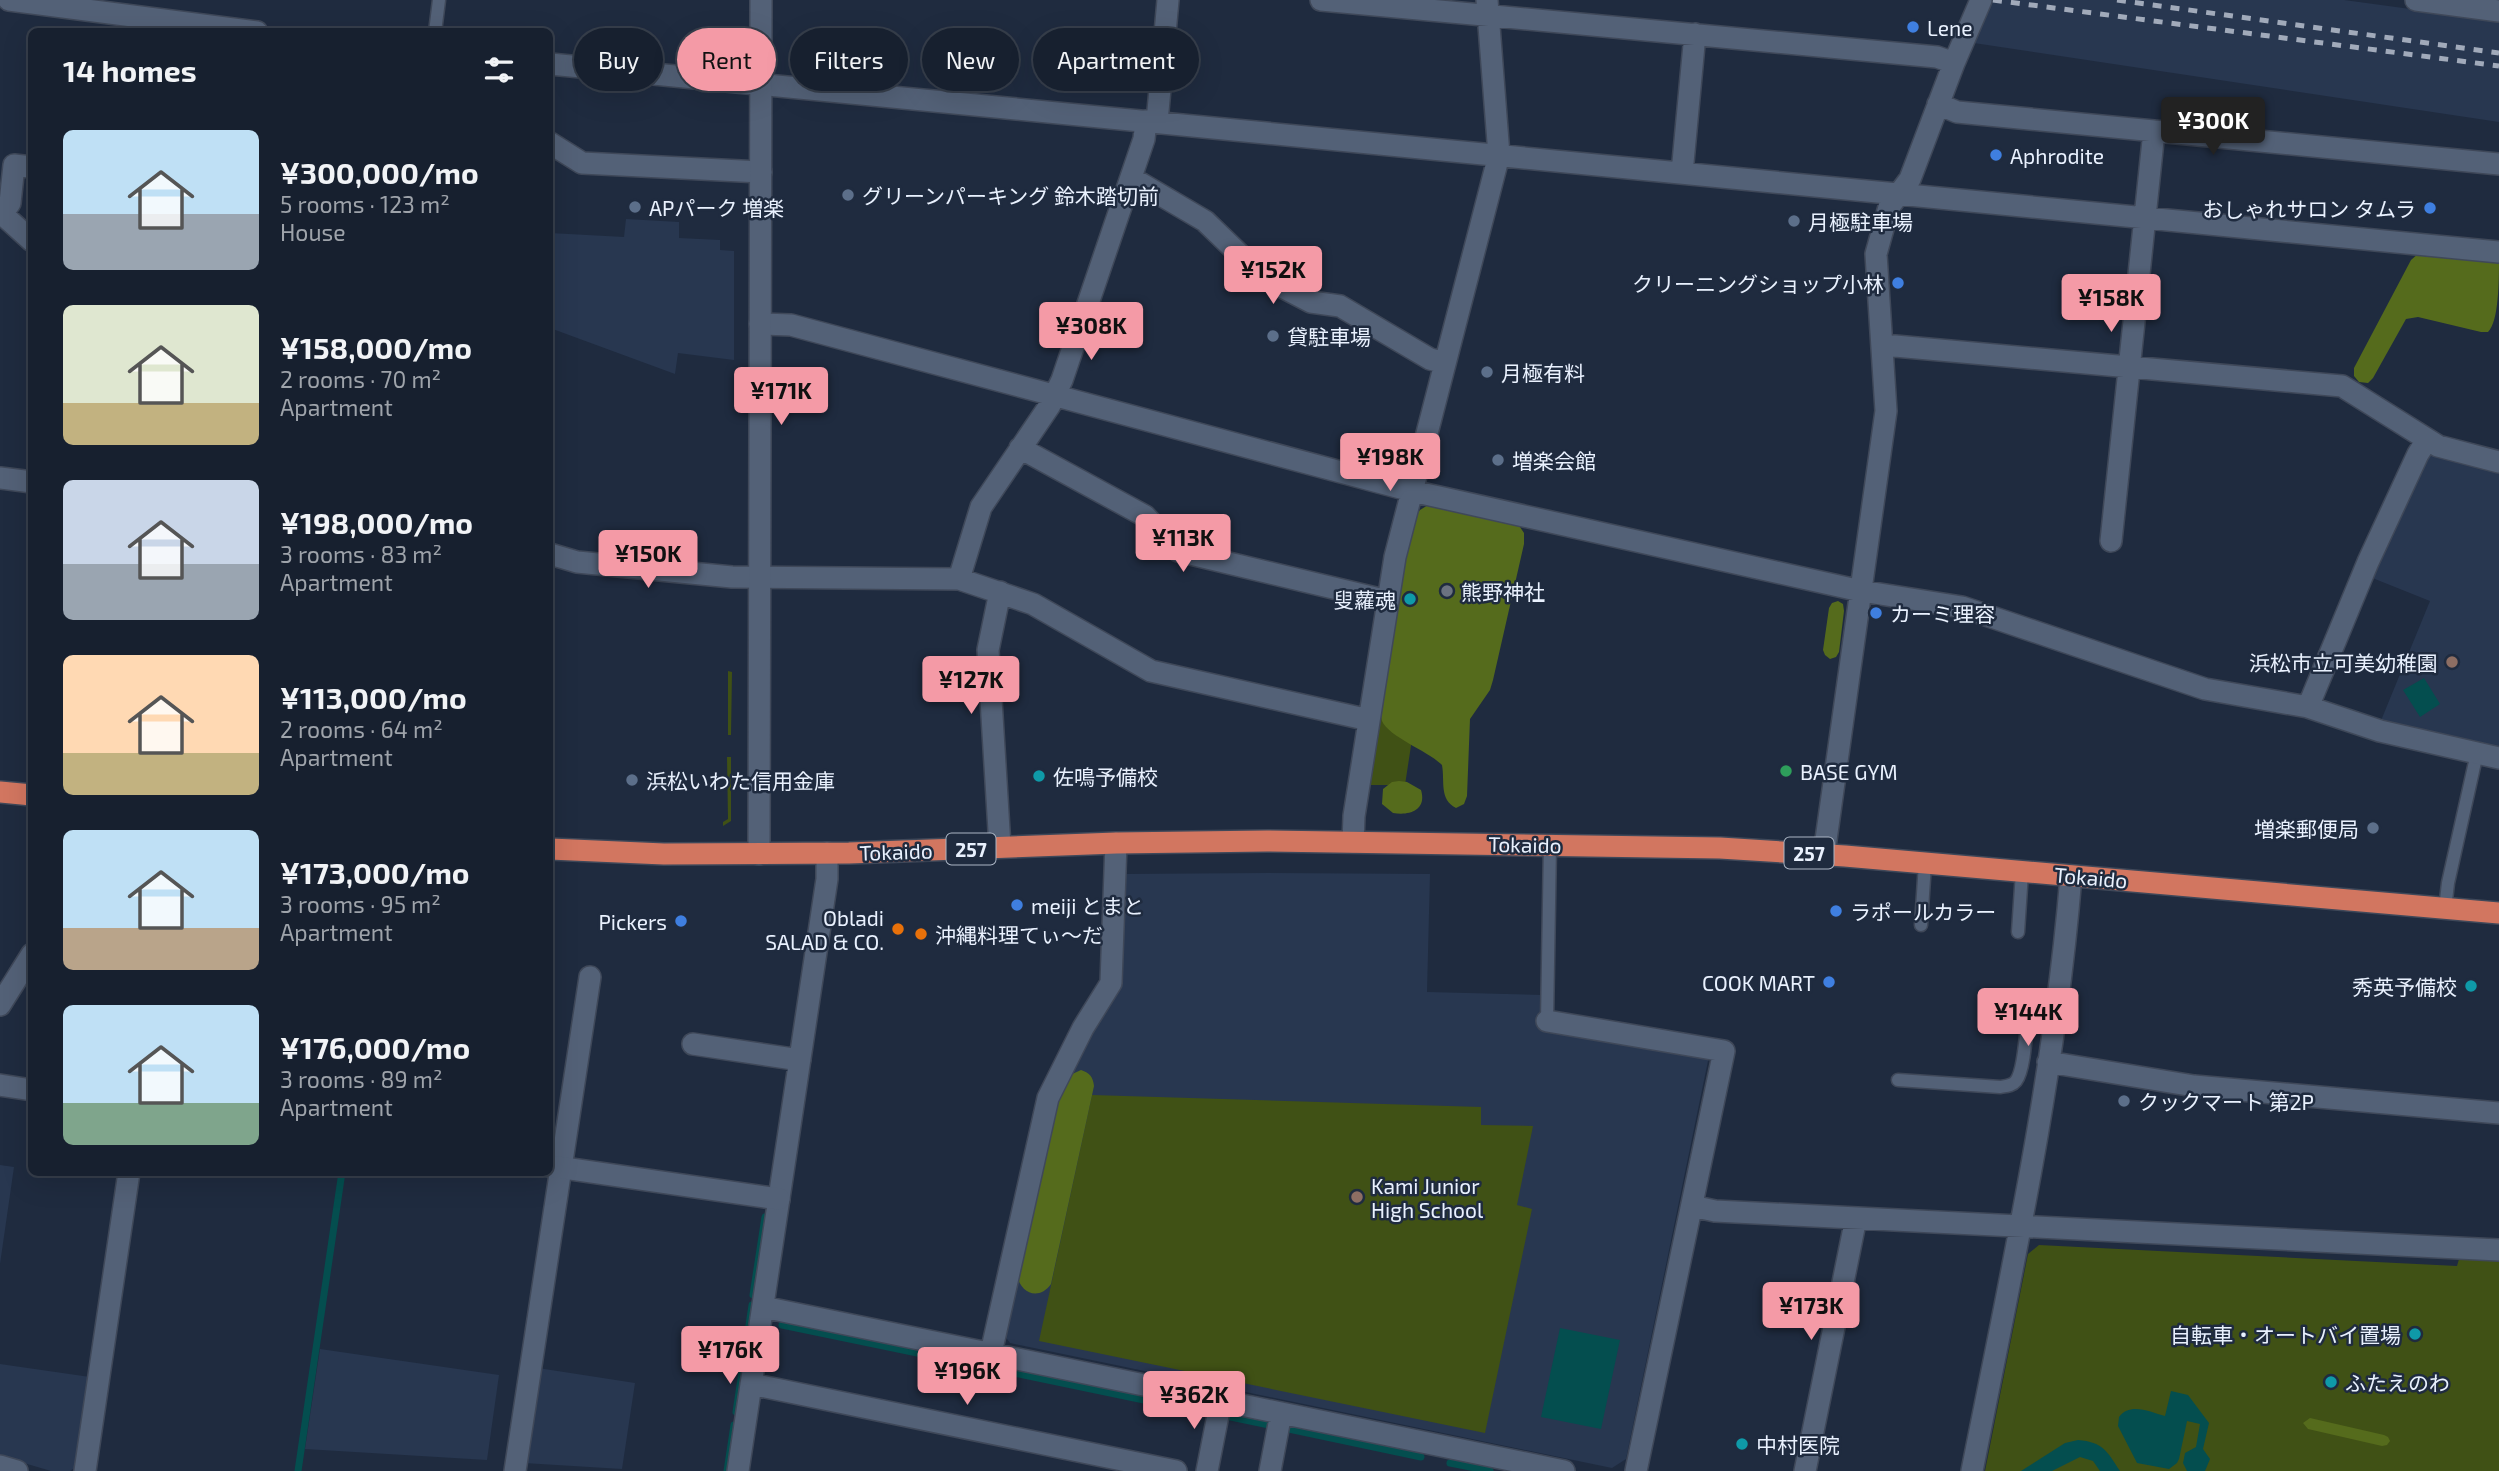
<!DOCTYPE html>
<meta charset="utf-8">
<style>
body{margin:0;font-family:"Exo 2","Noto Sans JP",sans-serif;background:#202837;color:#f1f3f6;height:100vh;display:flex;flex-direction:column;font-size:26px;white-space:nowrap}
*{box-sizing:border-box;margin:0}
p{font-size:23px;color:#9ea3aa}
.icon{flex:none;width:38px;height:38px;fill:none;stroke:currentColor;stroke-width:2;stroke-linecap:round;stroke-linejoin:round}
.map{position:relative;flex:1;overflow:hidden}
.sheet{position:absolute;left:28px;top:28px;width:525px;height:1148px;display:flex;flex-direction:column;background:#17202f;border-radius:10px;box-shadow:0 7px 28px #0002,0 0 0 2px #363e4b}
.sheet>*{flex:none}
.top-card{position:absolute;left:574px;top:28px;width:665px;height:63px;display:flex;gap:14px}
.price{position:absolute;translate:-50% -60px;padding:0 16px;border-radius:7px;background:#f49aa6;color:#111;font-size:23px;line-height:46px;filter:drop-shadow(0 2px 4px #0008)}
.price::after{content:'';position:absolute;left:50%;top:42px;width:21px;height:16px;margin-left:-10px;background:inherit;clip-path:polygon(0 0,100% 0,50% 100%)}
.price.current{background:#222;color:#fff}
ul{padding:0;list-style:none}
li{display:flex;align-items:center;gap:21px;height:175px;padding:0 35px}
li span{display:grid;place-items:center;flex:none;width:196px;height:140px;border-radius:10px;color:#555}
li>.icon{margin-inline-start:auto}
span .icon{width:84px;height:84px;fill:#fffc;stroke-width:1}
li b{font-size:30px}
h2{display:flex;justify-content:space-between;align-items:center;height:84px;padding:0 35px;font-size:30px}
.chip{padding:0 24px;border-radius:32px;background:#17202f;box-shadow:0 7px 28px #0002,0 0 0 2px #363e4b;font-size:24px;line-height:63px}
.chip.current{background:#f49aa6;color:#111}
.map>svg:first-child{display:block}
.built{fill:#283750}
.green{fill:#405115}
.forest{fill:#556b1c}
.water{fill:#044e4f}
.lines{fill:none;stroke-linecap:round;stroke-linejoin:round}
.stream{stroke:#044e4f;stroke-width:7}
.service-casing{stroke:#3f4859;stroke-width:15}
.minor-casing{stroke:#3f4859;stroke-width:24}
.tertiary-casing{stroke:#3f4859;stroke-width:24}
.trunk-casing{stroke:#3f4859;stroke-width:24}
.service{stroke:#536177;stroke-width:12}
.minor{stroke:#536177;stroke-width:21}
.tertiary{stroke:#536177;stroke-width:21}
.trunk{stroke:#d27660;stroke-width:21}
.rail{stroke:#a1aaba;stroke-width:5;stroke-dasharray:9 9;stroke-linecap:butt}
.shop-dot{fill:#3f7fe0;stroke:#1f2b3f;stroke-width:2.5}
.service-dot{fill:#5c6f8a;stroke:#1f2b3f;stroke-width:2.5}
.worship-dot{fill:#6b7280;stroke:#1f2b3f;stroke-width:2.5}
.culture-dot{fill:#0f9aa8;stroke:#1f2b3f;stroke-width:2.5}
.education-dot{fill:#8d6e63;stroke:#1f2b3f;stroke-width:2.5}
.leisure-dot{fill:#2e9e5b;stroke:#1f2b3f;stroke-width:2.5}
.food-dot{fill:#e8710a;stroke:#1f2b3f;stroke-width:2.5}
.labels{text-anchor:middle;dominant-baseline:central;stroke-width:5;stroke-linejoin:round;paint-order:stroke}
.shield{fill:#1f2b3f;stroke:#acb6c5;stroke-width:2}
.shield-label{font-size:19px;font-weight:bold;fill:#e9f1fe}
.poi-label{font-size:21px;fill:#e9f1fe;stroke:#1f2b3f;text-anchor:start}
.street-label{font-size:21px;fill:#e9f1fe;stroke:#1f2b3f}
</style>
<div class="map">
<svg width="2499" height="1471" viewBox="0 0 2499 1471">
<rect width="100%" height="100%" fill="#1f2b3f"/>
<!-- built -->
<path class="built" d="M 1992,0 L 2344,0 L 2499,21 L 2499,122 L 1974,43 Z
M 626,219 L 679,222 L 679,238 L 720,240 L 720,250 L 734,251 L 734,360 L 678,353 L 675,374 L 550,328 L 550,233 L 624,237 Z
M 2435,453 L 2499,470 L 2499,751 L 2380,723 L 2430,601 L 2370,577 L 2424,458 Z
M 1267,873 L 1430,874 L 1427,992 L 1542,995 L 1542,1028 L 1709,1056 L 1626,1459 L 1612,1468 L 1010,1343 L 1004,1335 L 1051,1119 L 1081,1050 L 1120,986 L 1124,874 Z
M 0,1165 L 14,1167 L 0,1264 Z
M 320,1349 L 499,1375 L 487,1460 L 305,1449 Z
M 0,1364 L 90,1377 L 76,1467 L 70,1471 L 51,1471 L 0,1456 Z
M 538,1368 L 635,1383 L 622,1469 L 524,1463 Z"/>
<!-- green -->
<path class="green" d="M 1392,635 L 1427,641 L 1405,785 L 1368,785 Z
M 728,671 L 732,672 L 731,735 L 728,735 Z
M 727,757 L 731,757 L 731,821 L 723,826 L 723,822 L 728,819 Z
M 1092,1095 L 1481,1107 L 1481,1125 L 1533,1126 L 1517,1205 L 1532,1209 L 1485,1433 L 1039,1341 Z
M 2039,1245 L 2457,1266 L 2459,1259 L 2499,1261 L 2499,1471 L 1985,1471 L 2028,1254 Z"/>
<!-- forest -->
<path class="forest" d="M 2419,253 L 2499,261 C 2499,279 2499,322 2488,332 L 2481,332 L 2418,317 L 2406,319 L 2373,378 L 2368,383 L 2359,382 L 2354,376 L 2354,368 L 2411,260 Z
M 1428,505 L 1518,524 L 1524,533 L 1524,544 L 1493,680 L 1490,690 L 1470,719 L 1467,796 L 1464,804 L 1456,808 C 1439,799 1445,782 1442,765 C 1428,751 1389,737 1382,721 C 1381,717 1381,713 1380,709 L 1404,558 L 1414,518 L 1420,510 Z
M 1838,601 L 1843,604 L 1844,611 L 1839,652 L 1836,657 L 1830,659 L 1825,655 L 1823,650 L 1829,608 L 1832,603 Z
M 1399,781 L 1407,782 L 1421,790 C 1427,810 1410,816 1393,813 L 1382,804 L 1383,789 L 1392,782 Z
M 1081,1070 C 1090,1073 1093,1077 1094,1086 L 1051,1284 C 1040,1300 1021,1295 1017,1275 L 1051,1119 L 1068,1076 Z
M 2310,1418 L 2384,1435 L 2388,1437 L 2390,1441 L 2387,1445 L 2382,1446 L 2308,1429 L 2303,1423 Z"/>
<!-- water -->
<path class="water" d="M 2424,678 L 2440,704 L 2420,717 L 2403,690 Z
M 1560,1328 L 1620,1340 L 1601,1429 L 1541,1417 Z
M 2171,1391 L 2188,1395 L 2209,1423 L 2203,1449 L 2210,1459 L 2205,1471 L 2187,1471 L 2183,1463 L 2185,1453 L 2196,1447 L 2200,1424 L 2187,1421 L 2179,1459 L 2177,1463 L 2169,1469 L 2137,1463 L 2118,1426 L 2119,1417 C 2130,1402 2150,1412 2165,1416 Z
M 2078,1440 C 2103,1442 2107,1451 2120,1471 L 2100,1471 L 2093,1461 L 2080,1457 L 2052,1471 L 2021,1471 L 2065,1443 Z"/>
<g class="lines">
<!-- stream -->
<path class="stream" d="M 753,1295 L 765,1217
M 782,1325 L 1211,1414
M 736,1412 L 752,1305
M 1226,1416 L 1273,1426
M 1284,1428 L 1421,1457
M 1450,1463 L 1490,1471
M 298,1471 L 342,1172
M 727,1471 L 734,1425"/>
<!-- service casing -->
<g class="service-casing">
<path id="service" d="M 435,32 L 439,0
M 2445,909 L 2448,883 L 2477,753
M 1921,925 L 1925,863
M 2018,932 L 2022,872
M 2013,1011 L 2054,1016
M 1547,1021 L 1550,845
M 1898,1080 L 2000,1087 C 2007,1086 2012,1086 2016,1081 C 2025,1069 2026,1029 2028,1013"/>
</g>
<!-- minor casing -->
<g class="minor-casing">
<path id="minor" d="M 9,0 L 257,32
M 1321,0 L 1937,57 L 1954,63
M 2416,0 L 2499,11
M 550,64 L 2499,252
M 1938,104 L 1957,112 L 2499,164
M 1157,122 L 1168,0
M 550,143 L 582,163 L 761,172
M 1682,173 L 1695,34
M 1130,180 L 1142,184 L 1205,221 L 1263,277 L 1311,302 L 1340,306 L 1430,359 L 1445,363
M 0,212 L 32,241
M 2,214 L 10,203 L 14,165 L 32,167
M 760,324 L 791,325 L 1412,491 L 1861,591 L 1962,607 L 2205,689 L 2308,707 L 2380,731 L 2499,758
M 1882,347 L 1895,346 L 2342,386 L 2438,446 L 2499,462
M 1020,448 L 1145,516 L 1178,551 L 1388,601
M 0,478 L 32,482
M 2111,541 L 2154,131
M 550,554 L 577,562 L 732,577 L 959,579 L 1033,604 L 1151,671 L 1369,720
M 959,579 L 981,507 L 1050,405 L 1062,380 L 1144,139 L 1146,121
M 2308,707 L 2368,562 L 2418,454 L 2427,440
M 1353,842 L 1354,816 L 1395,557 L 1499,155 L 1487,0
M 1000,847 L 988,650 L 1000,592
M 1824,854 L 1886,411 L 1876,254 L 1889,207 L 1910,179 L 1954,63 L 1981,0
M 1547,1021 L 1724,1051 L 1636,1471
M 693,1044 L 800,1060
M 2048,1062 L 2194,1086 L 2499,1113
M 1692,1206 L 1715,1211 L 2499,1250
M 763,1307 L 1564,1471
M 991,1353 L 1048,1098 L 1083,1028 L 1111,983 L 1116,843
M 751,1384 L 1176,1471
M 0,1466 L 17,1471
M 85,1471 L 129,1172
M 515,1471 L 590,977
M 738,1471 L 827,879 L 827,853
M 1207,1471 L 1221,1400
M 1270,1471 L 1281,1413
M 1805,1471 L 1856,1218
M 1972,1471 C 2011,1274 2055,1076 2071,876"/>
</g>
<!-- tertiary casing -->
<g class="tertiary-casing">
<path id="tertiary" d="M 759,854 L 761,0
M 0,1005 L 32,954
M 0,1085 L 32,1090
M 550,1166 L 779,1199"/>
</g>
<!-- trunk casing -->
<g class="trunk-casing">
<path id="trunk" d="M 0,792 L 32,795
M 550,849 L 664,854 L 849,853 L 1116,843 L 1267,841 L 1720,848 L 1845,856 L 2499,913"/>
</g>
<!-- service -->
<use href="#service" class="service"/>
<!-- minor -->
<use href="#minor" class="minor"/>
<!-- tertiary -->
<use href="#tertiary" class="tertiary"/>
<!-- trunk -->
<use href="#trunk" class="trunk"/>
<!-- rail -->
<path class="rail" d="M 1993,0 L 2499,66
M 2117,0 L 2499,53"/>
</g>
<!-- markers -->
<g class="shop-dot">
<circle cx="1913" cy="27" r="7"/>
<circle cx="1996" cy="155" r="7"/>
<circle cx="2430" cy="208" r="7"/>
<circle cx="1898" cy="283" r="7"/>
<circle cx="1876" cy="613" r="7"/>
<circle cx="1017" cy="905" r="7"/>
<circle cx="1836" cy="911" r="7"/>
<circle cx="681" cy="921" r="7"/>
<circle cx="1829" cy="982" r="7"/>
</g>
<g class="service-dot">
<circle cx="848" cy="195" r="7"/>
<circle cx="635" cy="207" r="7"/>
<circle cx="1794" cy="221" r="7"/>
<circle cx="1273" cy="336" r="7"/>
<circle cx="1487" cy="372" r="7"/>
<circle cx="1498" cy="460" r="7"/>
<circle cx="632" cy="780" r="7"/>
<circle cx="2373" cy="828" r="7"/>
<circle cx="2124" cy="1101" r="7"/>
</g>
<circle class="worship-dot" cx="1447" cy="591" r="7"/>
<g class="culture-dot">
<circle cx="1410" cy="599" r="7"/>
<circle cx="1039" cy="776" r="7"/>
<circle cx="2471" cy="986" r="7"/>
<circle cx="2415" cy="1334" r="7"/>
<circle cx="2331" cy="1382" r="7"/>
<circle cx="1742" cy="1444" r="7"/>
</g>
<g class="education-dot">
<circle cx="2452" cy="662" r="7"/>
<circle cx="1357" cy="1197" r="7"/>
</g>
<circle class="leisure-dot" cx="1786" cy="771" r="7"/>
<g class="food-dot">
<circle cx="898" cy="929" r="7"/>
<circle cx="921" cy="934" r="7"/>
</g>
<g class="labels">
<!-- shield labels -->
<g class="shield">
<rect x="946.5" y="833.5" width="49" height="31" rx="5"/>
<rect x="1784.5" y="837.5" width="49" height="31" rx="5"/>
</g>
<g class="shield-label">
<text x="971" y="849">257</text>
<text x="1809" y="853">257</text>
</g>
<!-- poi labels -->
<g class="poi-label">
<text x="1927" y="27">Lene</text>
<text x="2010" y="155">Aphrodite</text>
<text x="862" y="195">グリーンパーキング 鈴木踏切前</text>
<text x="649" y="207">APパーク 増楽</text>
<text x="2416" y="208" text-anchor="end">おしゃれサロン タムラ</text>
<text x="1808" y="221">月極駐車場</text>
<text x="1884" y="283" text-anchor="end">クリーニングショップ小林</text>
<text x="1287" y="336">貸駐車場</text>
<text x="1501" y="372">月極有料</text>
<text x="1512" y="460">増楽会館</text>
<text x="1461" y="591">熊野神社</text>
<text x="1396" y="599" text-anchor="end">叟蘿魂</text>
<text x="1890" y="613">カーミ理容</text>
<text x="2438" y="662" text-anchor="end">浜松市立可美幼稚園</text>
<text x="1800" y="771">BASE GYM</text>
<text x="1053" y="776">佐鳴予備校</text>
<text x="646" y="780">浜松いわた信用金庫</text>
<text x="2359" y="828" text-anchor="end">増楽郵便局</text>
<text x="1031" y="905">meiji とまと</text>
<text x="1850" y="911">ラポールカラー</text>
<text x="884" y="917" text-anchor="end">Obladi<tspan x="884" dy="24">SALAD &amp; CO.</tspan></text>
<text x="667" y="921" text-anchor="end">Pickers</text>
<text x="935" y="934">沖縄料理てぃ〜だ</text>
<text x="1815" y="982" text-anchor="end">COOK MART</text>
<text x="2457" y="986" text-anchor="end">秀英予備校</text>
<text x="2138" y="1101">クックマート 第2P</text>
<text x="1371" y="1185">Kami Junior<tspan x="1371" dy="24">High School</tspan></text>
<text x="2401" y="1334" text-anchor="end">自転車・オートバイ置場</text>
<text x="2345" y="1382">ふたえのわ</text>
<text x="1756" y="1444">中村医院</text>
</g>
<!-- street labels -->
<g class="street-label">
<text transform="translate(1525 844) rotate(1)">Tokaido</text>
<text transform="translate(896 851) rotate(-2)">Tokaido</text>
<text transform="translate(2091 877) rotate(5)">Tokaido</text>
</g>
</g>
</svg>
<b class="price current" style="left:2213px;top:157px">¥300K</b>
<b class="price" style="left:1273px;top:306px">¥152K</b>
<b class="price" style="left:2111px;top:334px">¥158K</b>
<b class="price" style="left:1091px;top:362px">¥308K</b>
<b class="price" style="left:781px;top:427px">¥171K</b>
<b class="price" style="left:1390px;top:493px">¥198K</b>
<b class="price" style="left:1183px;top:574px">¥113K</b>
<b class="price" style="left:648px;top:590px">¥150K</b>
<b class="price" style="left:971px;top:716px">¥127K</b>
<b class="price" style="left:2028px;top:1048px">¥144K</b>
<b class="price" style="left:1811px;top:1342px">¥173K</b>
<b class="price" style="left:730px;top:1386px">¥176K</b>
<b class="price" style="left:967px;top:1407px">¥196K</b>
<b class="price" style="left:1194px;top:1431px">¥362K</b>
<div class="top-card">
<a class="chip">Buy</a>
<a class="chip current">Rent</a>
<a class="chip">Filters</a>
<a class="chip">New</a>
<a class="chip">Apartment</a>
</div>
<section class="sheet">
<h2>14 homes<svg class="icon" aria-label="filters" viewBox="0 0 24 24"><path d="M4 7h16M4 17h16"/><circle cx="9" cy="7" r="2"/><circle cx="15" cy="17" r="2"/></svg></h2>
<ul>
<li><span style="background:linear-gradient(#bfe0f5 60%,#9aa5b1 0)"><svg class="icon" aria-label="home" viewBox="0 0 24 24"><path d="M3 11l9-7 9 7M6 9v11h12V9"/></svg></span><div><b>¥300,000/mo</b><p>5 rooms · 123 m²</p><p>House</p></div></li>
<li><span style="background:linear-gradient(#dfe7d0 70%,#c2b280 0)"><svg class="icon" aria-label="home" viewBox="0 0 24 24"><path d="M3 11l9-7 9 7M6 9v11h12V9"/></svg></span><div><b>¥158,000/mo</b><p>2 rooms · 70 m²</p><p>Apartment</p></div></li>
<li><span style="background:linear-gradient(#c9d6e8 60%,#9aa5b1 0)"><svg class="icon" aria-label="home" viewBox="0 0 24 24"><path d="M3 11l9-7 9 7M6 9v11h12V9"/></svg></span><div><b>¥198,000/mo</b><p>3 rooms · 83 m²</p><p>Apartment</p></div></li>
<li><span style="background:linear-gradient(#ffd9b3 70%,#c2b280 0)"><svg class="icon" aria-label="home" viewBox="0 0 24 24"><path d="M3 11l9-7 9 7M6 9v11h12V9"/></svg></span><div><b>¥113,000/mo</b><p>2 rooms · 64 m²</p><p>Apartment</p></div></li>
<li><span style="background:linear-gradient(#bfe0f5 70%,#b9a48a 0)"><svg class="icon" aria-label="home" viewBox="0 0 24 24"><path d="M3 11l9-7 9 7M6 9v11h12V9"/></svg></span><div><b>¥173,000/mo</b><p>3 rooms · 95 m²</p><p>Apartment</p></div></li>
<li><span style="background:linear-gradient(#bfe0f5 70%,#7fa58c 0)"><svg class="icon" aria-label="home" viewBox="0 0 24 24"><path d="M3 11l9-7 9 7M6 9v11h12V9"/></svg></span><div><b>¥176,000/mo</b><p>3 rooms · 89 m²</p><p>Apartment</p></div></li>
</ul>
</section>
</div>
